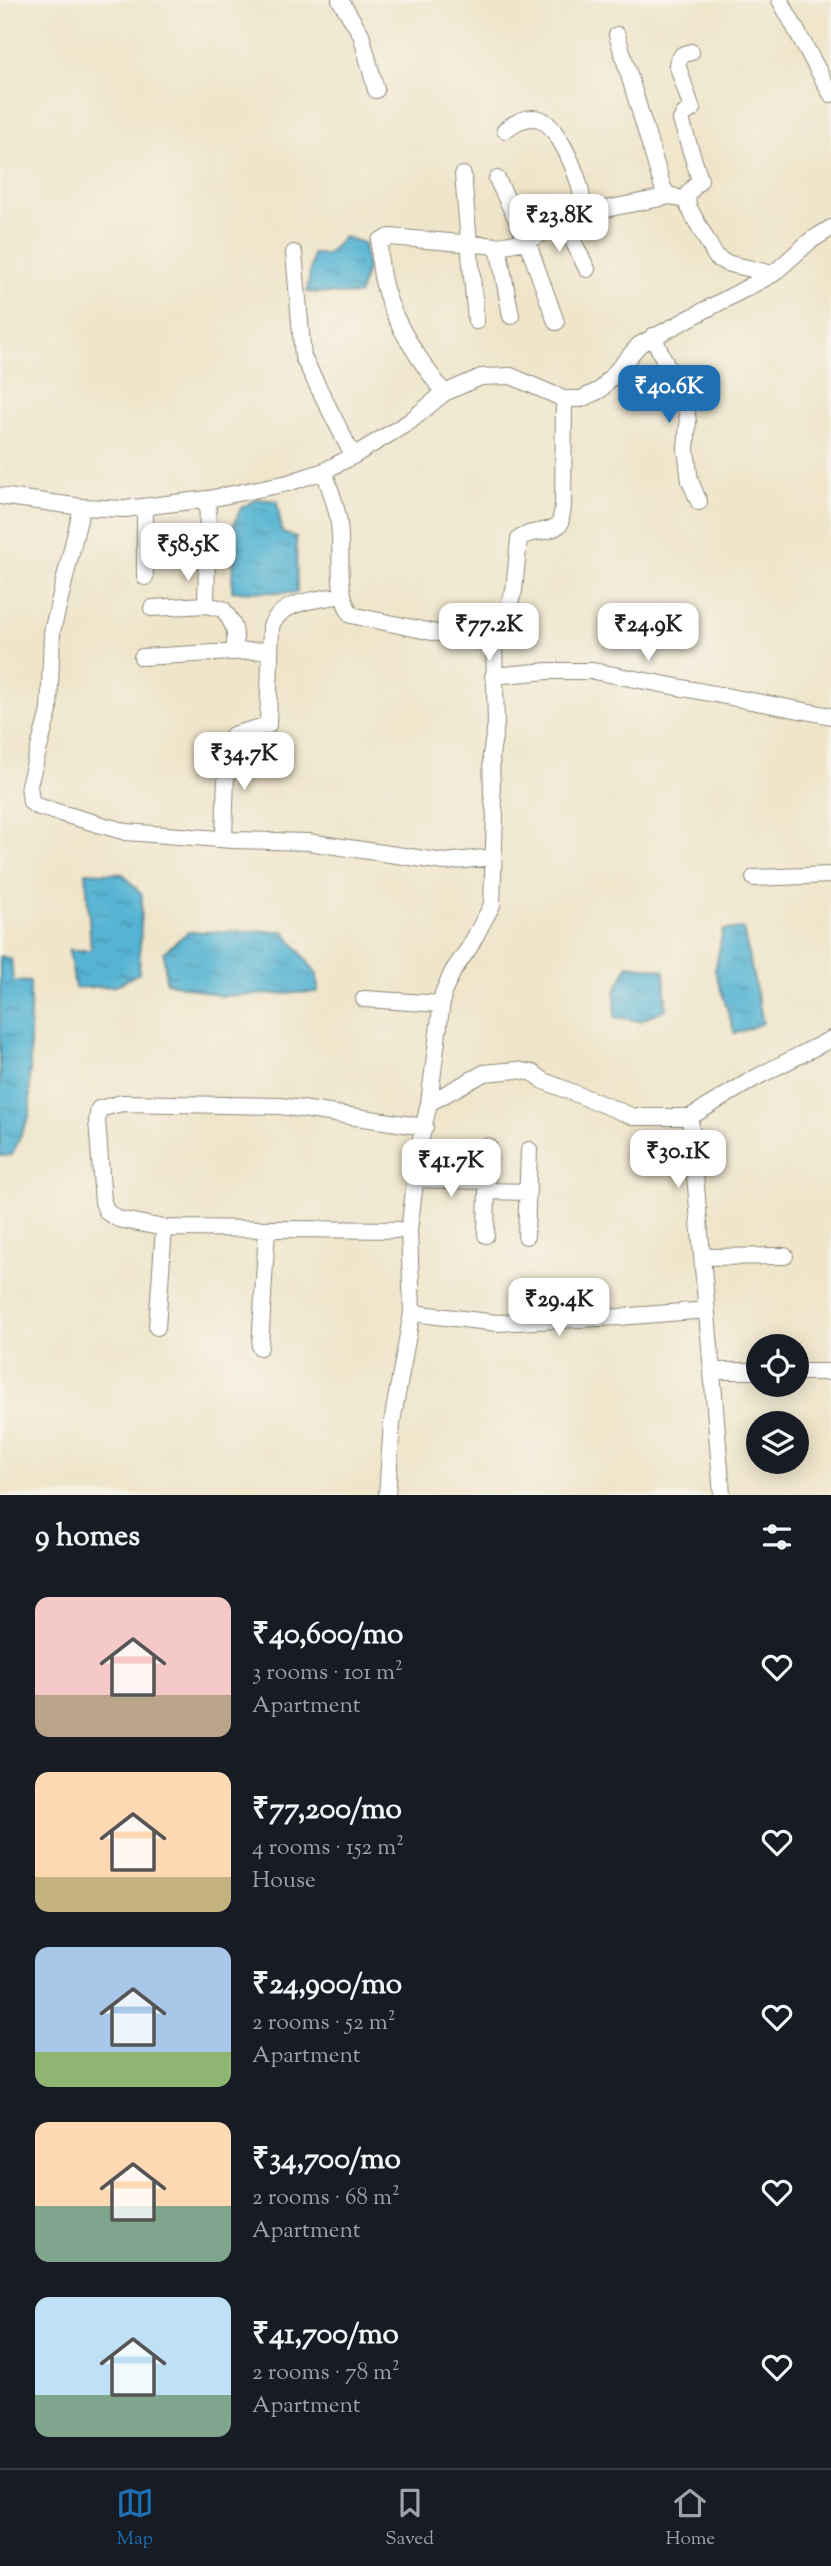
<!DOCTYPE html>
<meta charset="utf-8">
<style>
body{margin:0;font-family:"Sorts Mill Goudy",serif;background:#20242c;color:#f1f3f6;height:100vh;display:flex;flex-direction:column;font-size:26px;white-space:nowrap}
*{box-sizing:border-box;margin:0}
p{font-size:23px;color:#9ea1a6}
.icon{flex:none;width:38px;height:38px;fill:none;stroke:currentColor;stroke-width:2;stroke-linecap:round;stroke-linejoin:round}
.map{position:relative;height:1495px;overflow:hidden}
.sheet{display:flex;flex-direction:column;background:#171b24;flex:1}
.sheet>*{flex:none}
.fabs{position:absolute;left:746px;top:1334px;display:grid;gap:14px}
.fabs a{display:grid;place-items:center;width:63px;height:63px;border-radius:50%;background:#171b24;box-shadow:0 4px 18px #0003;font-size:35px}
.price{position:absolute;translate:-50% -60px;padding:0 16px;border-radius:14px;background:#fff;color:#222;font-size:23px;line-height:46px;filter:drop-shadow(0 2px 4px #0008)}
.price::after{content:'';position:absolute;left:50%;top:42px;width:21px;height:16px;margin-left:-10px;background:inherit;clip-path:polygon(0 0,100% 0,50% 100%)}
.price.on{background:#1f6fb2;color:#fff}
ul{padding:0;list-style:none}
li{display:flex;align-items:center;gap:21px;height:175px;padding:0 35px}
li span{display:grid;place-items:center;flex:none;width:196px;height:140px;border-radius:14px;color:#555}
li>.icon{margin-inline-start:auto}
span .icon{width:84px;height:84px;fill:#fffc;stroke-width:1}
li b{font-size:30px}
h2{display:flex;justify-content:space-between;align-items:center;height:84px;padding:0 35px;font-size:30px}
.menu{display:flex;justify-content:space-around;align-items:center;height:98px;border-top:2px solid #363941;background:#171b24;font-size:19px;color:#9ea1a6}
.menu a{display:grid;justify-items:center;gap:4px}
.menu .on{color:#1f6fb2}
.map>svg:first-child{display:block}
.water{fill:url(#water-ripples);stroke:#40707f;stroke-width:2}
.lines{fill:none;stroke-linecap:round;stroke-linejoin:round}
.minor-casing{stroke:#8d887a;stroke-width:18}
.minor{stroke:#fff;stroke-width:16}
</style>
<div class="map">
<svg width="831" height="1495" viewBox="0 0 831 1495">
<defs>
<pattern id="water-ripples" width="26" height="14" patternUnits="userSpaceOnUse" patternTransform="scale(1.75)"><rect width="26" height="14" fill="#55b4d3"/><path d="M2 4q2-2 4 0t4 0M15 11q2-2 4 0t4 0" fill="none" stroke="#4793ab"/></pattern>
</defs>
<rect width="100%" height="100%" fill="#f7f3e8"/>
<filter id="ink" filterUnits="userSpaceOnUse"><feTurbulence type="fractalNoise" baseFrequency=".0143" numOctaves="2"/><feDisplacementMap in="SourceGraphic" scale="14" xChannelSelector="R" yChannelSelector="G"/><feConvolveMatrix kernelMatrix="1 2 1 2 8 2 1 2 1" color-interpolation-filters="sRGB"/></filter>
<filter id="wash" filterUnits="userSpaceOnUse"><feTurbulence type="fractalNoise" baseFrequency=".00686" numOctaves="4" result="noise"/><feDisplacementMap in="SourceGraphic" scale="28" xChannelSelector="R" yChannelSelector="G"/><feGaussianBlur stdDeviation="1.57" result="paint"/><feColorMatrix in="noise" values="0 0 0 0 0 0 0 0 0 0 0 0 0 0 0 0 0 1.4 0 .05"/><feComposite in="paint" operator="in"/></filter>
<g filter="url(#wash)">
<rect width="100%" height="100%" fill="#efe5ca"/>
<!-- water -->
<path class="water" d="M 344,237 L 364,243 L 367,268 L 359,295 L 307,292 L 313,254 L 327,254 Z
M 257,499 L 277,501 L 282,533 L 296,537 L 297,593 L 232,591 L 234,524 L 241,508 Z
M 86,872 L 123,874 L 142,895 L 139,973 L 116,986 L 75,988 L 69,950 L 91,950 Z
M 743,929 L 763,1023 L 735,1034 L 715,971 L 723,930 Z
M 284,931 L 317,974 L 318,992 L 222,996 L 166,982 L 164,952 L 188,932 Z
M 0,956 L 11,959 L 13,981 L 30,982 L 30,1114 L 12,1155 L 0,1156 Z
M 628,965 L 664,970 L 666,1009 L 640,1021 L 615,1017 L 615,992 Z"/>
</g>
<g filter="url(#ink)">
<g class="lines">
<!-- minor casing -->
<g class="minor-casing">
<path id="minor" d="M 340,0 L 361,34 L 376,90
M 780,0 L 831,94
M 617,35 L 663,188 L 667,194 L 686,201
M 691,52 L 682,55 L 677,64 L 692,109 L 684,114 L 681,120 L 700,180 L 687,195 L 688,206 L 716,257 L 726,263 L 773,274
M 463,175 L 476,321
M 497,179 L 527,241 L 556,322
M 580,214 L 671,196
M 564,223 L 587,269
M 498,246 L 511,316
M 294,253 L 303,357 L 353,456
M 653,336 L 686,408 L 688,422 L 686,449 L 690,481 L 699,502
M 444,393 C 412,349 375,299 380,241 L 390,237 L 498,246 L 527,241 L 580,214 C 591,197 559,125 540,119 C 527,115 515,122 505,130
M 324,471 C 330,489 337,506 339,524 C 343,555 335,588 351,615 L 494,645 L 514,591 L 519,539 C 530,529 548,535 560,524 L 563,507 L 564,399
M 0,496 L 82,507 L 125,509 L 208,499 L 288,483 L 324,471 L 353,456 L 409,422 L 444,393 L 481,377 L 511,376 L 564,399 L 581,399 L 600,390 L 639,345 L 773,274 L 810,241 L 831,228
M 208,499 L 206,605 L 223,609 C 235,625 237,632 234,652
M 82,507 L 52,632 L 49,711 L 29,785 L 31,802 L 36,806 L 126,832 L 233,840 L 308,842 L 444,862 L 494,857
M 145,577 L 145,507
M 152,608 L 206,605
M 494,645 L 496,724 L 491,755 L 492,794 L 495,814 L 492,905 L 469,948 L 453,971 L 443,993 L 429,1103 L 484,1073 L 517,1070 L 533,1073 L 544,1081 L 634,1117 L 690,1117
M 142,657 L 270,650
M 493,676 L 548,671 L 593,671 L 831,716
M 224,838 L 227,745 L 233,735 L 268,725 L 271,626 C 282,600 318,600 343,595
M 754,878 L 831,875
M 364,999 L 442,1004
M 416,1179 L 487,1181
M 487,1191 L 528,1192
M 409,1230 L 164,1228 L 118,1219 L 107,1212 L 103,1202 L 97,1119 L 99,1109 L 122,1103 L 281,1106 L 425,1127
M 486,1235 L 488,1146
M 526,1236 L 529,1150
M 702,1257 L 785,1256
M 412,1313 L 497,1323 L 619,1317 L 707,1310
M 157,1327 L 164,1228
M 260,1347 L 267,1229
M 712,1371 L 722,1495
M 758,1371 L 712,1371 L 690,1117 L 755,1078 L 831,1039
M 796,1372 L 831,1372
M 387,1495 L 392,1422 L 412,1313 L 409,1230 L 420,1143 L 429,1103"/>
</g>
<!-- minor -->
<use href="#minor" class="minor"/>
</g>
</g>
</svg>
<div class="fabs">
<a><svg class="icon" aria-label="locate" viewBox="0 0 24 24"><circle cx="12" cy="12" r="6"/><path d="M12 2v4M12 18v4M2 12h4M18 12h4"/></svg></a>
<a><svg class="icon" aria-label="layers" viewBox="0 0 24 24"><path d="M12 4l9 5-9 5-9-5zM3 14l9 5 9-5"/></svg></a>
</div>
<b class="price" style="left:559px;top:254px">₹23.8K</b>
<b class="price on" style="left:669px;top:425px">₹40.6K</b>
<b class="price" style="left:188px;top:583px">₹58.5K</b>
<b class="price" style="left:489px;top:663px">₹77.2K</b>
<b class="price" style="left:648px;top:663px">₹24.9K</b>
<b class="price" style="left:244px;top:792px">₹34.7K</b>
<b class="price" style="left:678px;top:1190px">₹30.1K</b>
<b class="price" style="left:451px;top:1199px">₹41.7K</b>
<b class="price" style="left:559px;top:1338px">₹29.4K</b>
</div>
<section class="sheet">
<h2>9 homes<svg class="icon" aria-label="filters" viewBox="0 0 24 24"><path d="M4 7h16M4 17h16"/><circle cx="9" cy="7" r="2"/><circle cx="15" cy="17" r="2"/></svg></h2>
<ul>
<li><span style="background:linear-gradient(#f6c9c9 70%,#b9a48a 0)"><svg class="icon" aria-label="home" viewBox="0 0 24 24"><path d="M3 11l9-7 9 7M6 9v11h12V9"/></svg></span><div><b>₹40,600/mo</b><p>3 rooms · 101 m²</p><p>Apartment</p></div><svg class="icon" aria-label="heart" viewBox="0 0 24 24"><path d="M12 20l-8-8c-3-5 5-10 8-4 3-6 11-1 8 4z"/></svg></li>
<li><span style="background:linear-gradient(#ffd9b3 75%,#c2b280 0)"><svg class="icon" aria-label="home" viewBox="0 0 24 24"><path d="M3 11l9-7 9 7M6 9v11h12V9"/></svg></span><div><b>₹77,200/mo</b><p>4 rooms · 152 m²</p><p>House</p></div><svg class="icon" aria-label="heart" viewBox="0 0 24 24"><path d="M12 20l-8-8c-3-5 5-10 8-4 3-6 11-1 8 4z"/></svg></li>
<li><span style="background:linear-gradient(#a9c7e8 75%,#8fb573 0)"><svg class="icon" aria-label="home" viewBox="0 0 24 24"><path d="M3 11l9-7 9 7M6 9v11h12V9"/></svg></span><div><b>₹24,900/mo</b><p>2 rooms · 52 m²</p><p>Apartment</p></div><svg class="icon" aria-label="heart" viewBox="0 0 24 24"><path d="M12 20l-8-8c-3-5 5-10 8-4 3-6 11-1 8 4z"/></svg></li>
<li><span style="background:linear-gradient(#ffd9b3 60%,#7fa58c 0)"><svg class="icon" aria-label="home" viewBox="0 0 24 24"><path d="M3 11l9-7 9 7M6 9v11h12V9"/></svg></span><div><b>₹34,700/mo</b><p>2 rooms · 68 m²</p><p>Apartment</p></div><svg class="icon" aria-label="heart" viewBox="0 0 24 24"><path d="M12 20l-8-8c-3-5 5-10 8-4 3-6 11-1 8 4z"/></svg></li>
<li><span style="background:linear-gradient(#bfe0f5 70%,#7fa58c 0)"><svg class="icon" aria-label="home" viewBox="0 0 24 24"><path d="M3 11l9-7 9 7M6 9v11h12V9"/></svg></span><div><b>₹41,700/mo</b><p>2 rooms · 78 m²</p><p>Apartment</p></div><svg class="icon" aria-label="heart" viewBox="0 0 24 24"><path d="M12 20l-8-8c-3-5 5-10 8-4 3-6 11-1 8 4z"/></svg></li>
</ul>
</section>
<nav class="menu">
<a class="on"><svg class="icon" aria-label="map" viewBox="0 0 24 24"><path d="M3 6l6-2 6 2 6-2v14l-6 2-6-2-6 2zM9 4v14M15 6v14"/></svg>Map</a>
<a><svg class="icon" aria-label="saved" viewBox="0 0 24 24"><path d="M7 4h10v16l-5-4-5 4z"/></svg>Saved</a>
<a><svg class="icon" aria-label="home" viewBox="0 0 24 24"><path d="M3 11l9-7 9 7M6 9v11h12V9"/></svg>Home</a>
</nav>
